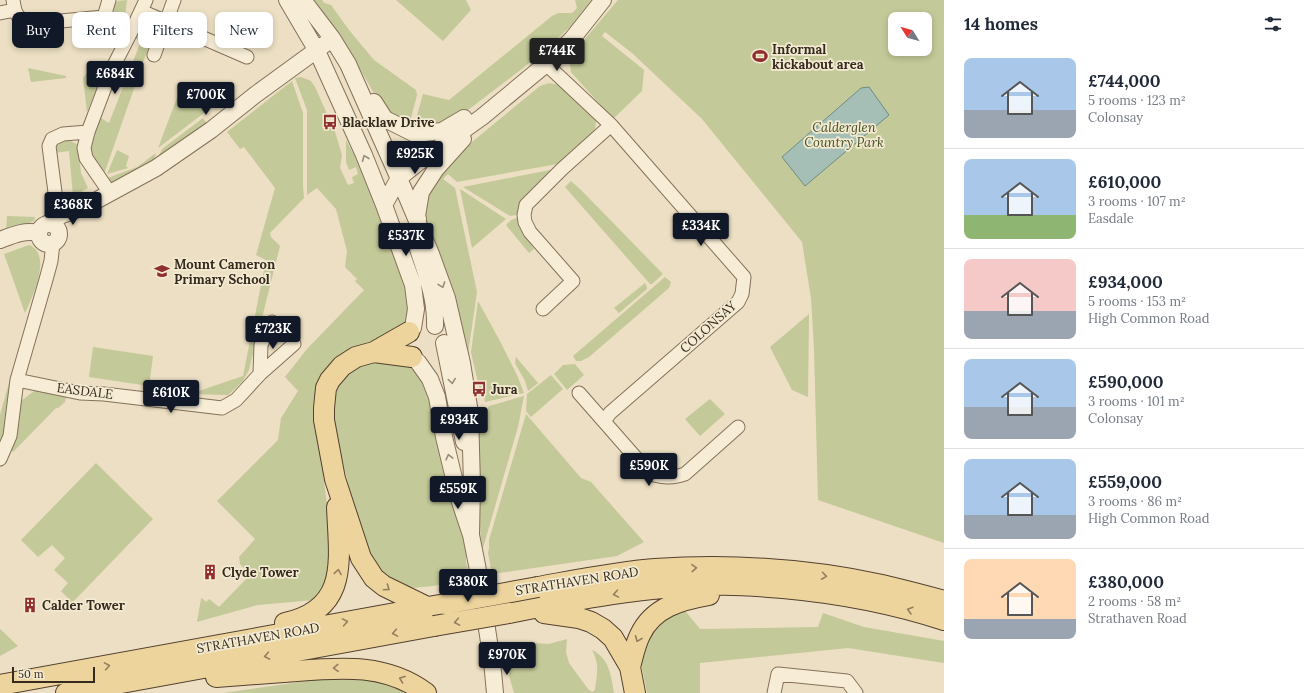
<!DOCTYPE html>
<meta charset="utf-8">
<style>
body{margin:0;font-family:Lora,serif;background:#f2f2f3;color:#1f2937;height:100vh;display:flex;flex-direction:column;font-size:15px;white-space:nowrap}
*{box-sizing:border-box;margin:0}
p{font-size:13px;color:#747a83}
.icon{flex:none;width:22px;height:22px;fill:none;stroke:currentColor;stroke-width:2;stroke-linecap:round;stroke-linejoin:round}
.map{position:relative;flex:1;overflow:hidden}
.side{display:flex;flex-direction:column;background:#fff;width:360px}
.side>*{flex:none}
.top-card{position:absolute;left:12px;top:12px;width:380px;height:36px;display:flex;gap:8px}
.needle{width:26px;rotate:307deg}
.tools{position:absolute;left:888px;top:12px;display:grid;gap:8px}
.tools a{display:grid;place-items:center;width:44px;height:44px;border-radius:8px;background:#fff;box-shadow:0 2px 6px #0003;font-size:20px}
.scale{position:absolute;left:12px;bottom:10px;width:83px;box-sizing:border-box;padding-left:4px;border:2px solid #362a1e;border-top:0;font-size:11px;line-height:14px;white-space:nowrap;color:#362a1e;-webkit-text-stroke:3px #f3ead2;paint-order:stroke}
.price{position:absolute;translate:-50% -34px;padding:0 9px;border-radius:4px;background:#111827;color:#fff;font-size:13px;line-height:26px;filter:drop-shadow(0 1px 2px #0008)}
.price::after{content:'';position:absolute;left:50%;top:24px;width:12px;height:9px;margin-left:-6px;background:inherit;clip-path:polygon(0 0,100% 0,50% 100%)}
.price.active{background:#222;color:#fff}
ul{padding:0;list-style:none}
li{display:flex;align-items:center;gap:12px;height:100px;padding:0 20px}
li+li{border-top:1px solid #e0e1e3}
li span{display:grid;place-items:center;flex:none;width:112px;height:80px;border-radius:8px;color:#555}
li>.icon{margin-inline-start:auto}
span .icon{width:48px;height:48px;fill:#fffc;stroke-width:1}
li b{font-size:17px}
h2{display:flex;justify-content:space-between;align-items:center;height:48px;padding:0 20px;font-size:17px}
.chip{padding:0 14px;border-radius:8px;background:#fff;box-shadow:0 2px 6px #0003;font-size:14px;line-height:36px}
.chip.active{background:#111827;color:#fff}
main{display:flex;flex:1;min-height:0}
.map>svg:first-child{display:block}
.green{fill:#c3c998;fill-rule:evenodd}
.water{fill:#a5bfb7;stroke:#6d8c84}
.lines{fill:none;stroke-linecap:round;stroke-linejoin:round}
.minor-casing{stroke:#85715b;stroke-width:15}
.tertiary-casing{stroke:#85715b;stroke-width:18}
.primary-casing{stroke:#53402f;stroke-width:22}
.minor{stroke:#f7edd6;stroke-width:13}
.tertiary{stroke:#f7edd6;stroke-width:16}
.primary{stroke:#edd49d;stroke-width:20}
.primary-bridge-casing{stroke:#53402f;stroke-width:22;stroke-linecap:butt}
.primary-bridge{stroke:#edd49d;stroke-width:20}
.oneway{stroke:#968c7a}
.oneway2{stroke:#927f5e}
.labels{text-anchor:middle;dominant-baseline:central;stroke-width:3.5;stroke-linejoin:round;paint-order:stroke}
.poi-label{font-size:13px;font-weight:bold;fill:#362a1e;stroke:#f3ead2;text-anchor:start}
.park-label{font-size:13px;font-style:italic;fill:#465126;stroke:#f3ead2}
.street-label{font-size:13px;fill:#362a1e;stroke:#f3ead2}
</style>
<main>
<div class="map">
<svg width="944" height="693" viewBox="0 0 944 693">
<rect width="100%" height="100%" fill="#ecdfc3"/>
<!-- green -->
<path class="green" d="M 127,0 L 125,17 C 117,16 111,13 114,4 L 118,1 Z
M 309,0 L 322,0 L 324,3 L 331,5 L 349,30 L 374,60 L 416,90 L 417,95 L 409,126 L 396,120 L 379,102 L 345,43 Z
M 396,0 L 466,0 L 471,10 L 443,41 Z
M 575,0 L 591,0 L 571,26 L 558,38 L 523,68 L 456,119 L 429,127 L 414,126 L 423,94 L 449,100 L 552,16 L 558,13 L 572,13 L 577,8 Z
M 618,0 L 944,0 L 944,543 L 818,500 L 814,349 L 811,298 L 802,242 L 702,119 L 632,53 L 605,32 L 602,36 L 644,70 L 642,91 L 613,119 L 571,72 L 570,64 L 573,53 ZM 895,19 L 925,19 L 925,49 L 895,49 Z
M 148,20 L 157,23 L 103,177 L 91,157 L 91,145 L 101,118 L 109,123 L 141,41 L 135,38 L 142,22 Z
M 107,23 L 116,28 L 120,33 L 117,41 L 103,43 L 101,24 Z
M 28,68 L 66,76 L 66,78 L 31,82 Z
M 104,70 L 87,112 L 83,78 L 86,74 Z
M 301,77 L 311,81 L 315,87 L 328,116 L 327,117 L 330,125 L 333,125 L 342,155 L 340,168 L 348,185 L 354,183 L 352,177 L 358,174 L 356,167 L 349,170 L 346,162 L 346,140 L 364,174 L 388,235 L 411,300 L 406,325 L 397,334 L 368,342 L 348,350 L 316,408 L 325,489 L 334,556 L 331,583 L 314,600 L 258,605 L 197,622 L 201,599 L 202,598 L 206,602 L 209,599 L 219,607 L 250,575 L 240,564 L 239,557 L 255,539 L 217,501 L 278,440 L 281,418 L 298,391 L 285,377 L 307,349 L 364,290 L 355,281 L 357,279 L 345,267 L 347,251 L 336,209 L 317,188 L 307,195 L 307,110 L 295,78 Z
M 292,81 L 303,113 L 303,185 L 304,198 L 270,233 L 271,237 L 280,246 L 249,370 L 242,382 L 228,395 L 190,394 L 243,376 L 266,260 L 256,255 L 275,188 L 244,147 L 240,149 L 227,132 Z
M 549,83 L 559,85 L 593,114 L 596,121 L 595,131 L 563,163 L 457,182 L 448,174 L 443,179 L 455,188 L 477,292 L 468,354 L 421,210 L 426,189 L 461,151 L 540,86 Z
M 182,85 L 221,100 L 158,148 Z
M 203,118 L 208,125 L 157,160 L 162,149 Z
M 64,141 L 71,141 L 78,145 L 81,173 L 88,188 L 73,196 L 69,151 L 55,153 L 58,143 Z
M 117,150 L 129,156 L 126,166 L 128,168 L 107,174 Z
M 156,153 L 153,163 L 116,182 L 110,182 L 105,179 L 137,167 Z
M 555,169 L 528,194 L 524,201 L 521,214 L 510,216 L 463,187 Z
M 571,181 L 582,191 L 663,274 L 652,284 L 650,284 L 565,187 Z
M 460,189 L 506,219 L 472,248 Z
M 7,216 L 35,217 L 34,221 L 6,232 Z
M 517,218 L 521,230 L 534,249 L 529,253 L 506,225 L 511,220 Z
M 29,245 C 53,254 32,298 25,313 L 4,254 Z
M 665,277 L 671,282 L 669,288 L 589,357 L 581,361 L 576,361 L 573,356 Z
M 645,283 L 647,287 L 647,289 L 619,313 L 614,308 Z
M 478,301 L 501,343 L 517,375 L 524,393 L 485,402 L 484,395 L 481,396 L 471,352 Z
M 809,314 L 808,397 L 792,390 L 770,347 Z
M 93,347 L 153,356 L 149,386 L 89,377 Z
M 516,357 L 538,383 L 528,391 L 525,381 L 515,363 Z
M 16,358 L 19,358 L 5,433 L 0,449 L 0,415 Z
M 367,359 L 410,366 L 424,380 L 429,390 L 442,458 L 466,549 L 466,562 L 470,579 L 433,586 L 412,588 L 398,585 L 376,572 L 359,527 L 334,427 L 333,392 L 340,377 Z
M 575,364 L 584,375 L 567,390 L 554,374 L 563,365 Z
M 551,375 L 563,389 L 531,417 L 526,411 L 527,394 Z
M 43,389 L 67,393 L 65,402 L 58,408 L 56,408 L 13,452 L 11,450 L 15,436 L 21,401 L 34,391 Z
M 524,396 L 518,427 L 483,548 L 481,546 L 478,486 L 478,417 L 486,412 L 489,406 Z
M 710,399 L 725,414 L 700,436 L 685,419 Z
M 526,414 L 581,478 L 591,482 L 644,542 L 617,556 L 492,574 L 488,553 L 489,548 L 489,540 Z
M 96,463 L 153,519 L 71,604 L 67,597 L 61,591 L 68,583 L 54,570 L 65,558 L 52,545 L 38,557 L 21,540 Z
M 682,607 L 700,629 L 818,627 L 823,613 L 864,627 L 944,641 L 944,663 L 848,648 L 700,663 L 700,693 L 647,693 L 640,658 L 653,628 Z
M 0,629 L 18,646 L 0,656 Z
M 567,639 L 566,652 L 569,663 L 588,689 L 592,692 L 595,690 C 597,673 600,665 592,650 C 609,658 611,675 614,693 L 514,693 L 505,661 L 523,653 L 529,646 L 534,643 L 549,644 Z
M 343,676 L 388,682 L 411,693 L 223,693 Z"/>
<!-- water -->
<path class="water" d="M 869,87 L 889,115 L 805,186 L 782,157 L 861,88 Z"/>
<g class="lines">
<!-- minor casing -->
<g class="minor-casing">
<path id="minor" d="M 13,0 C 15,14 16,16 28,24 L 104,17 L 133,28
M 141,11 L 247,57
M 0,13 L 15,10
M 104,17 L 109,0
M 154,55 L 174,0
M 546,64 L 611,125 L 744,277 L 742,294 L 738,302 L 610,413 L 604,421
M 110,193 L 86,158 L 84,148 L 88,132 L 111,71 L 133,28 L 146,0
M 56,200 L 49,146 L 52,139 L 63,134 L 88,132
M 543,309 L 573,281 L 530,232 L 525,222 L 524,215 L 526,205 L 562,169 L 611,125
M 260,374 L 261,345 L 272,322
M 17,380 L 80,393 L 104,394 L 222,408 L 236,400 L 260,374 L 294,344
M 579,393 L 650,474 C 663,477 671,479 685,474 L 738,427
M 0,459 L 10,436 L 17,380 L 47,276 L 51,261 L 53,243
M 774,693 L 778,674 L 847,681 L 856,693"/>
</g>
<!-- tertiary casing -->
<g class="tertiary-casing">
<path id="tertiary" d="M 287,0 L 317,51 L 364,155 L 384,205 L 413,285 L 416,309 L 413,328
M 303,0 L 332,38 L 348,64 L 404,190 L 431,254 L 447,298 L 462,363 L 470,413 L 472,485 L 471,535
M 374,102 L 385,119 L 415,134 L 442,131 L 464,118
M 384,205 L 399,178 L 419,162 L 482,117 L 546,64 L 572,39 L 603,0
M 418,219 L 417,216 L 421,192 L 436,169 L 463,139
M 47,224 L 62,215 L 88,205 L 156,168 L 211,130 L 255,95 L 325,44
M39 234a10 10 0 1 1 20 0a10 10 0 1 1-20 0Z
M 0,240 C 13,235 24,230 39,233
M 416,243 C 425,271 436,297 435,326
M 444,343 L 464,442
M 418,362 L 430,379 L 437,397 L 444,437 L 459,499 L 471,535 L 477,565 L 492,661 L 495,693"/>
</g>
<!-- primary casing -->
<g class="primary-casing">
<path id="primary" d="M 409,332 L 374,352 L 356,357 L 342,366 L 330,380 L 326,388 L 324,408 L 324,420 L 335,479 L 361,558 L 374,578 L 384,586 L 427,607
M 374,352 L 412,357
M 538,587 C 577,580 616,572 655,569 C 731,564 808,569 882,585 C 903,590 923,595 944,601
M 509,613 C 575,600 646,586 713,585 C 737,584 760,586 783,588 C 838,593 892,603 944,620
M 544,613 L 579,618 L 591,622 L 603,629 L 613,638 L 630,667 L 635,693
M 285,623 C 350,609 339,559 337,507
M 630,667 C 633,656 635,645 640,635 C 653,607 681,600 709,595
M 216,677 C 243,675 270,673 297,671 C 343,667 387,664 426,693
M 0,685 L 445,604
M 66,693 L 434,626"/>
</g>
<!-- minor -->
<use href="#minor" class="minor"/>
<!-- tertiary -->
<use href="#tertiary" class="tertiary"/>
<!-- primary -->
<use href="#primary" class="primary"/>
<!-- primary-bridge casing -->
<g class="primary-bridge-casing">
<path id="primary-bridge" d="M 445,604 L 538,587
M 434,626 L 509,613"/>
</g>
<!-- primary-bridge -->
<use href="#primary-bridge" class="primary-bridge"/>
</g>
<!-- one-way arrows -->
<defs><path id="oneway-chevron" d="M-2-3.5L2.5 0L-2 3.5" fill="none" stroke-width="1.6" stroke-linecap="round" stroke-linejoin="round"/></defs>
<g class="oneway">
<use href="#oneway-chevron" transform="translate(365 158) rotate(-112)"/>
<use href="#oneway-chevron" transform="translate(442 285) rotate(70)"/>
<use href="#oneway-chevron" transform="translate(452 381) rotate(82)"/>
<use href="#oneway-chevron" transform="translate(449 457) rotate(-104)"/>
</g>
<g class="oneway2">
<use href="#oneway-chevron" transform="translate(694 568) rotate(-2)"/>
<use href="#oneway-chevron" transform="translate(338 572) rotate(-81)"/>
<use href="#oneway-chevron" transform="translate(824 576) rotate(8)"/>
<use href="#oneway-chevron" transform="translate(387 588) rotate(34)"/>
<use href="#oneway-chevron" transform="translate(616 594) rotate(170)"/>
<use href="#oneway-chevron" transform="translate(910 610) rotate(-164)"/>
<use href="#oneway-chevron" transform="translate(345 622) rotate(-10)"/>
<use href="#oneway-chevron" transform="translate(457 622) rotate(170)"/>
<use href="#oneway-chevron" transform="translate(395 633) rotate(170)"/>
<use href="#oneway-chevron" transform="translate(638 639) rotate(112)"/>
<use href="#oneway-chevron" transform="translate(267 656) rotate(170)"/>
<use href="#oneway-chevron" transform="translate(107 666) rotate(-10)"/>
<use href="#oneway-chevron" transform="translate(336 668) rotate(177)"/>
<use href="#oneway-chevron" transform="translate(402 679) rotate(-159)"/>
</g>
<!-- icons -->
<defs>
<g id="stadium-bare" transform="scale(1.2)"><path d="M0-5a6.5 5 0 1 0 0 10a6.5 5 0 1 0 0-10ZM-3.5-1.8h7v3.6h-7Z" fill="#912e2f" stroke="#f3ead2" stroke-width="2.5" paint-order="stroke"/></g>
<g id="bus-bare" transform="scale(1.2)"><path d="M-5-6H5V4H4V6H2V4H-2V6H-4V4H-5ZM-3.5-4V0h7V-4ZM-3.5 1.2v1.5H-2V1.2ZM2 1.2v1.5H3.5V1.2Z" fill="#912e2f" stroke="#f3ead2" stroke-width="2.5" paint-order="stroke"/></g>
<g id="school-bare" transform="scale(1.2)"><path d="M0-5L7-2L0 1L-7-2ZM-4 1L0 2.5L4 1V4Q0 6-4 4Z" fill="#912e2f" stroke="#f3ead2" stroke-width="2.5" paint-order="stroke"/></g>
<g id="building-bare" transform="scale(1.2)"><path d="M-4-6H4V6H1V3H-1V6H-4ZM-2.5-4.3h1.7v1.8h-1.7ZM.8-4.3h1.7v1.8H.8ZM-2.5-1h1.7V.8h-1.7ZM.8-1h1.7V.8H.8Z" fill="#912e2f" stroke="#f3ead2" stroke-width="2.5" paint-order="stroke"/></g>
</defs>
<g fill-rule="evenodd">
<use href="#stadium-bare" x="760" y="56"/>
<use href="#bus-bare" x="330" y="122"/>
<use href="#school-bare" x="162" y="271"/>
<use href="#bus-bare" x="479" y="389"/>
<use href="#building-bare" x="210" y="572"/>
<use href="#building-bare" x="30" y="605"/>
</g>
<g class="labels">
<!-- poi labels -->
<g class="poi-label">
<text x="772" y="49">Informal<tspan x="772" dy="15">kickabout area</tspan></text>
<text x="342" y="122">Blacklaw Drive</text>
<text x="174" y="264">Mount Cameron<tspan x="174" dy="15">Primary School</tspan></text>
<text x="491" y="389">Jura</text>
<text x="222" y="572">Clyde Tower</text>
<text x="42" y="605">Calder Tower</text>
</g>
<!-- park labels -->
<g class="park-label">
<text x="844" y="127">Calderglen<tspan x="844" dy="15">Country Park</tspan></text>
</g>
<!-- street labels -->
<g class="street-label">
<text transform="translate(708 327) rotate(-42)">COLONSAY</text>
<text transform="translate(85 391) rotate(7)">EASDALE</text>
<text transform="translate(577 581) rotate(-9)">STRATHAVEN ROAD</text>
<text transform="translate(258 638) rotate(-10)">STRATHAVEN ROAD</text>
</g>
</g>
</svg>
<div class="tools">
<a><svg class="needle" viewBox="-14 -14 28 28"><path d="M0-13l5 13h-10z" fill="#e53935"/><path d="M0 13l5-13h-10z" fill="#747a83"/></svg></a>
</div>
<div class="scale">50 m</div>
<b class="price active" style="left:557px;top:72px">£744K</b>
<b class="price" style="left:115px;top:95px">£684K</b>
<b class="price" style="left:206px;top:116px">£700K</b>
<b class="price" style="left:415px;top:175px">£925K</b>
<b class="price" style="left:73px;top:226px">£368K</b>
<b class="price" style="left:701px;top:247px">£334K</b>
<b class="price" style="left:406px;top:257px">£537K</b>
<b class="price" style="left:273px;top:350px">£723K</b>
<b class="price" style="left:171px;top:414px">£610K</b>
<b class="price" style="left:459px;top:441px">£934K</b>
<b class="price" style="left:649px;top:487px">£590K</b>
<b class="price" style="left:458px;top:510px">£559K</b>
<b class="price" style="left:468px;top:603px">£380K</b>
<b class="price" style="left:507px;top:676px">£970K</b>
<div class="top-card">
<a class="chip active">Buy</a>
<a class="chip">Rent</a>
<a class="chip">Filters</a>
<a class="chip">New</a>
</div>
</div>
<section class="side">
<h2>14 homes<svg class="icon" aria-label="filters" viewBox="0 0 24 24"><path d="M4 7h16M4 17h16"/><circle cx="9" cy="7" r="2"/><circle cx="15" cy="17" r="2"/></svg></h2>
<ul>
<li><span style="background:linear-gradient(#a9c7e8 65%,#9aa5b1 0)"><svg class="icon" aria-label="home" viewBox="0 0 24 24"><path d="M3 11l9-7 9 7M6 9v11h12V9"/></svg></span><div><b>£744,000</b><p>5 rooms · 123 m²</p><p>Colonsay</p></div></li>
<li><span style="background:linear-gradient(#a9c7e8 70%,#8fb573 0)"><svg class="icon" aria-label="home" viewBox="0 0 24 24"><path d="M3 11l9-7 9 7M6 9v11h12V9"/></svg></span><div><b>£610,000</b><p>3 rooms · 107 m²</p><p>Easdale</p></div></li>
<li><span style="background:linear-gradient(#f6c9c9 65%,#9aa5b1 0)"><svg class="icon" aria-label="home" viewBox="0 0 24 24"><path d="M3 11l9-7 9 7M6 9v11h12V9"/></svg></span><div><b>£934,000</b><p>5 rooms · 153 m²</p><p>High Common Road</p></div></li>
<li><span style="background:linear-gradient(#a9c7e8 60%,#9aa5b1 0)"><svg class="icon" aria-label="home" viewBox="0 0 24 24"><path d="M3 11l9-7 9 7M6 9v11h12V9"/></svg></span><div><b>£590,000</b><p>3 rooms · 101 m²</p><p>Colonsay</p></div></li>
<li><span style="background:linear-gradient(#a9c7e8 70%,#9aa5b1 0)"><svg class="icon" aria-label="home" viewBox="0 0 24 24"><path d="M3 11l9-7 9 7M6 9v11h12V9"/></svg></span><div><b>£559,000</b><p>3 rooms · 86 m²</p><p>High Common Road</p></div></li>
<li><span style="background:linear-gradient(#ffd9b3 75%,#9aa5b1 0)"><svg class="icon" aria-label="home" viewBox="0 0 24 24"><path d="M3 11l9-7 9 7M6 9v11h12V9"/></svg></span><div><b>£380,000</b><p>2 rooms · 58 m²</p><p>Strathaven Road</p></div></li>
</ul>
</section>
</main>
